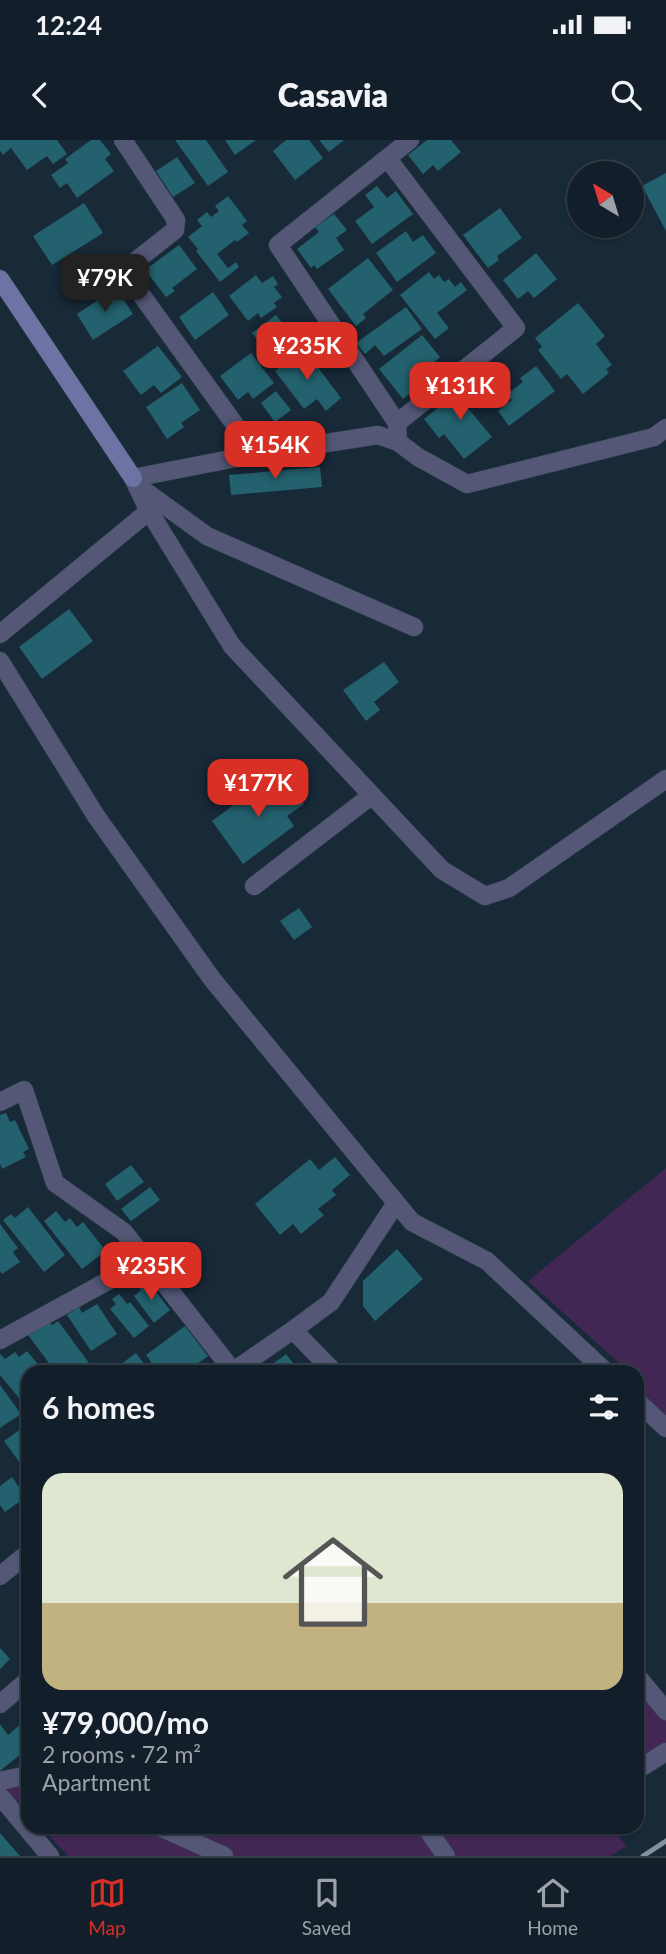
<!DOCTYPE html>
<meta charset="utf-8">
<style>
body{margin:0;font-family:Lato,sans-serif;background:#1b2732;color:#f1f3f6;height:100vh;display:flex;flex-direction:column;font-size:26px;white-space:nowrap}
*{box-sizing:border-box;margin:0}
p{font-size:23px;color:#9ca2a8}
.icon{flex:none;width:38px;height:38px;fill:none;stroke:currentColor;stroke-width:2;stroke-linecap:round;stroke-linejoin:round}
.map{position:relative;flex:1;overflow:hidden}
.details{position:absolute;left:21px;top:1225px;width:623px;height:469px;display:flex;flex-direction:column;background:#121f2a;border-radius:21px;box-shadow:0 2px 5px #0004,0 0 0 2px #313d47}
.details>*{flex:none}
.needle{width:46px;rotate:322deg}
.buttons{position:absolute;left:567px;top:21px;display:grid;gap:14px}
.buttons a{display:grid;place-items:center;width:77px;height:77px;border-radius:50%;background:#121f2a;box-shadow:0 2px 5px #0004,0 0 0 2px #313d47;font-size:35px}
.price{position:absolute;translate:-50% -60px;padding:0 16px;border-radius:14px;background:#d93025;color:#fff;font-size:23px;line-height:46px;filter:drop-shadow(0 2px 4px #0008)}
.price::after{content:'';position:absolute;left:50%;top:42px;width:21px;height:16px;margin-left:-10px;background:inherit;clip-path:polygon(0 0,100% 0,50% 100%)}
.price.active{background:#222;color:#fff}
ul{padding:0;list-style:none}
li{display:grid;align-content:center;gap:14px;height:371px;padding:0 21px}
li+li{border-top:2px solid #313d47}
li span{display:grid;place-items:center;height:217px;border-radius:21px;color:#555}
li>.icon{margin-inline-start:auto}
span .icon{width:126px;height:126px;fill:#fffc;stroke-width:1}
li b{font-size:30px}
h2{display:flex;justify-content:space-between;align-items:center;height:84px;padding:0 21px;font-size:30px}
.status{display:flex;justify-content:space-between;align-items:center;height:49px;padding:0 35px;background:#121f2a;direction:ltr}
.status svg{height:19px;fill:currentColor}
header{display:flex;justify-content:space-between;align-items:center;height:91px;padding:0 21px;background:#121f2a;font-size:32px;font-weight:800}
.tab-bar{display:flex;justify-content:space-around;align-items:center;height:98px;border-top:2px solid #313d47;background:#121f2a;font-size:19px;color:#9ca2a8}
.tab-bar a{display:grid;justify-items:center;gap:4px}
.tab-bar .active{color:#d93025}
.map>svg:first-child{display:block}
.green{fill:#422755}
.building{fill:#23616e}
.lines{fill:none;stroke-linecap:round;stroke-linejoin:round}
.street-casing{stroke:#364654;stroke-width:19}
.secondary-casing{stroke:#364654;stroke-width:19}
.street{stroke:#545876;stroke-width:18}
.secondary{stroke:#6d73a3;stroke-width:18}
.rail{stroke:#83909d;stroke-width:5}
</style>
<div class="status"><b>12:24</b><svg viewBox="0 0 49 12"><path d="M0 12V9h3v3zM5 12V6h3v6zM10 12V3h3v9zM15 12V0h3v12zM26 1h20v11H26zM47 4h2v5h-2z"/></svg></div>
<header><svg class="icon" aria-label="back" viewBox="0 0 24 24"><path d="M15 5l-7 7 7 7"/></svg>Casavia<svg class="icon" aria-label="search" viewBox="0 0 24 24"><circle cx="10" cy="10" r="6"/><path d="M15 15l6 6"/></svg></header>
<div class="map">
<svg width="666" height="1716" viewBox="0 0 666 1716">
<rect width="100%" height="100%" fill="#182938"/>
<!-- green -->
<path class="green" d="M 666,1028 L 666,1278 L 645,1256 L 643,1245 L 637,1240 L 637,1232 L 629,1232 L 528,1141 Z
M 637,1539 L 666,1572 L 666,1607 L 637,1623 Z
M 28,1637 L 28,1673 L 0,1643 Z
M 41,1687 L 610,1687 L 627,1706 L 610,1716 L 68,1716 Z"/>
<!-- building -->
<path class="building" d="M 0,0 L 57,0 L 67,14 L 53,24 L 47,16 L 27,30 L 11,8 L 3,15 L 0,11 Z
M 91,0 L 100,0 L 111,14 L 105,19 L 114,31 L 77,58 L 67,43 L 60,48 L 51,35 L 68,23 L 65,19 Z
M 175,0 L 206,0 L 228,32 L 208,46 Z
M 225,0 L 256,0 L 235,15 Z
M 286,0 L 309,0 L 323,18 L 295,40 L 273,11 Z
M 319,0 L 344,0 L 329,12 Z
M 427,0 L 451,0 L 461,12 L 438,31 L 433,25 L 423,34 L 408,15 Z
M 177,17 L 195,43 L 173,57 L 156,31 Z
M 666,33 L 666,91 L 642,46 Z
M 377,46 L 387,58 L 396,51 L 413,74 L 372,104 L 355,81 L 374,67 L 365,55 Z
M 228,56 L 247,81 L 242,85 L 249,93 L 237,102 L 235,100 L 217,114 L 228,128 L 236,122 L 239,127 L 220,142 L 196,111 L 198,109 L 188,97 L 202,86 L 197,80 L 207,72 L 211,77 L 219,71 L 215,66 Z
M 84,63 L 103,93 L 52,125 L 33,96 Z
M 500,68 L 522,98 L 497,116 L 499,120 L 488,128 L 463,95 Z
M 334,74 L 347,90 L 336,98 L 344,110 L 317,129 L 314,125 L 311,128 L 297,109 L 319,92 L 315,87 Z
M 406,91 L 413,102 L 423,95 L 436,113 L 397,142 L 376,113 Z
M 179,105 L 197,129 L 172,148 L 175,151 L 166,157 L 145,130 Z
M 536,113 L 557,139 L 534,158 L 528,151 L 518,159 L 503,140 Z
M 368,118 L 393,150 L 363,174 L 366,178 L 356,186 L 328,149 Z
M 429,132 L 434,139 L 439,135 L 444,142 L 449,139 L 455,147 L 461,142 L 467,150 L 437,173 L 449,188 L 435,199 L 400,155 Z
M 256,135 L 262,143 L 273,136 L 278,144 L 274,147 L 282,157 L 274,163 L 277,167 L 261,178 L 258,173 L 248,181 L 229,156 Z
M 116,148 L 133,174 L 93,200 L 77,174 Z
M 213,152 L 229,175 L 195,200 L 179,177 Z
M 578,163 L 605,196 L 596,204 L 612,225 L 606,229 L 609,233 L 583,254 L 567,234 L 561,239 L 538,210 L 542,207 L 535,198 Z
M 406,167 L 422,189 L 384,216 L 375,205 L 365,214 L 356,203 Z
M 276,175 L 297,202 L 273,221 L 252,193 Z
M 422,195 L 440,217 L 432,224 L 437,232 L 403,259 L 379,229 Z
M 158,206 L 182,237 L 161,253 L 154,245 L 141,255 L 123,231 Z
M 304,209 L 341,258 L 326,271 L 317,259 L 304,269 L 275,231 Z
M 251,213 L 274,243 L 253,259 L 248,252 L 238,260 L 220,236 Z
M 536,226 L 555,251 L 509,286 L 498,271 L 512,260 L 507,254 L 523,242 L 520,238 Z
M 471,241 L 482,255 L 467,267 L 492,297 L 464,319 L 444,294 L 439,298 L 424,279 Z
M 182,243 L 200,270 L 181,283 L 184,287 L 167,299 L 146,267 Z
M 276,251 L 291,270 L 275,282 L 261,263 Z
M 320,327 L 322,347 L 231,355 L 229,335 Z
M 69,469 L 93,501 L 42,539 L 19,507 Z
M 384,522 L 399,542 L 374,562 L 380,570 L 366,581 L 343,550 Z
M 267,640 L 275,651 L 287,642 L 304,664 L 287,676 L 294,686 L 243,724 L 212,681 Z
M 299,768 L 312,787 L 294,800 L 280,781 Z
M 6,973 L 10,982 L 15,980 L 29,1009 L 23,1012 L 26,1017 L 2,1029 L 0,1024 L 0,975 Z
M 335,1017 L 350,1035 L 332,1050 L 336,1055 L 318,1069 L 324,1075 L 301,1094 L 293,1084 L 280,1095 L 255,1064 L 310,1019 L 319,1030 Z
M 131,1025 L 144,1042 L 117,1061 L 105,1044 Z
M 150,1047 L 160,1060 L 131,1081 L 121,1069 Z
M 28,1067 L 65,1115 L 44,1132 L 3,1080 L 11,1074 L 15,1078 Z
M 56,1071 L 65,1082 L 70,1078 L 77,1087 L 83,1082 L 106,1111 L 82,1129 L 44,1081 Z
M 0,1084 L 18,1108 L 13,1112 L 20,1122 L 2,1134 L 0,1131 Z
M 397,1109 L 423,1139 L 375,1181 L 363,1166 L 363,1141 Z
M 147,1140 L 170,1170 L 154,1183 L 134,1156 L 141,1150 L 138,1146 Z
M 119,1154 L 127,1164 L 130,1162 L 149,1186 L 134,1198 L 110,1169 L 116,1164 L 112,1159 Z
M 97,1164 L 117,1194 L 91,1211 L 67,1175 L 79,1167 L 82,1173 Z
M 48,1180 L 52,1185 L 58,1181 L 92,1227 L 86,1232 L 66,1232 L 62,1226 L 55,1231 L 28,1195 Z
M 185,1186 L 208,1216 L 186,1232 L 158,1232 L 146,1215 Z
M 27,1211 L 44,1232 L 28,1232 L 28,1261 L 24,1264 L 0,1235 L 0,1214 L 5,1219 L 15,1212 L 19,1217 Z
M 136,1213 L 150,1232 L 110,1232 Z
M 286,1214 L 300,1232 L 262,1232 Z
M 0,1245 L 21,1274 L 0,1288 Z
M 25,1286 L 28,1289 L 28,1334 L 4,1301 Z
M 12,1337 L 26,1357 L 5,1372 L 0,1365 L 0,1346 Z
M 0,1508 L 10,1519 L 0,1529 Z
M 28,1578 L 28,1620 L 22,1613 L 0,1631 L 0,1584 L 8,1595 Z
M 0,1693 L 20,1716 L 0,1716 Z"/>
<g class="lines">
<!-- street casing -->
<g class="street-casing">
<path id="street" d="M 123,0 L 176,80 L 175,90 L 128,127 L 127,135 L 256,314
M 388,19 L 516,188 L 397,283
M 666,288 L 654,297 L 467,344 L 418,317 L 398,302 L 378,295 L 256,314 L 133,338 L 149,371 L 232,506 L 442,730 L 485,756 L 509,748 L 666,639
M 398,302 L 397,283 L 278,105 L 410,0
M 138,346 L 207,396 L 414,487
M 0,494 L 149,371
M 0,521 L 96,676 L 212,839 L 412,1082 L 487,1121 L 606,1232
M 254,746 L 372,655
M 0,962 L 24,950 L 55,1043 L 124,1092 L 233,1231
M 293,1190 L 334,1232
M 0,1200 L 146,1120
M 232,1232 L 293,1190 L 331,1162 L 396,1063
M 637,1261 L 666,1288
M 0,1436 L 28,1413
M 637,1536 L 666,1571
M 0,1564 L 28,1540
M 637,1630 L 666,1612
M 0,1641 L 28,1635
M 0,1656 L 50,1716
M 160,1687 L 224,1716
M 436,1687 L 427,1689 L 446,1716"/>
</g>
<!-- secondary casing -->
<g class="secondary-casing">
<path id="secondary" d="M 0,139 L 133,338"/>
</g>
<!-- street -->
<use href="#street" class="street"/>
<!-- secondary -->
<use href="#secondary" class="secondary"/>
<!-- rail -->
<path class="rail" d="M 643,1716 L 666,1701"/>
</g>
</svg>
<div class="buttons">
<a><svg class="needle" viewBox="-14 -14 28 28"><path d="M0-13l5 13h-10z" fill="#e53935"/><path d="M0 13l5-13h-10z" fill="#9ca2a8"/></svg></a>
</div>
<b class="price active" style="left:105px;top:174px">¥79K</b>
<b class="price" style="left:307px;top:242px">¥235K</b>
<b class="price" style="left:460px;top:282px">¥131K</b>
<b class="price" style="left:275px;top:341px">¥154K</b>
<b class="price" style="left:258px;top:679px">¥177K</b>
<b class="price" style="left:151px;top:1162px">¥235K</b>
<section class="details">
<h2>6 homes<svg class="icon" aria-label="filters" viewBox="0 0 24 24"><path d="M4 7h16M4 17h16"/><circle cx="9" cy="7" r="2"/><circle cx="15" cy="17" r="2"/></svg></h2>
<ul>
<li><span style="background:linear-gradient(#dfe7d0 60%,#c2b280 0)"><svg class="icon" aria-label="home" viewBox="0 0 24 24"><path d="M3 11l9-7 9 7M6 9v11h12V9"/></svg></span><div><b>¥79,000/mo</b><p>2 rooms · 72 m²</p><p>Apartment</p></div></li>
</ul>
</section>
</div>
<nav class="tab-bar">
<a class="active"><svg class="icon" aria-label="map" viewBox="0 0 24 24"><path d="M3 6l6-2 6 2 6-2v14l-6 2-6-2-6 2zM9 4v14M15 6v14"/></svg>Map</a>
<a><svg class="icon" aria-label="saved" viewBox="0 0 24 24"><path d="M7 4h10v16l-5-4-5 4z"/></svg>Saved</a>
<a><svg class="icon" aria-label="home" viewBox="0 0 24 24"><path d="M3 11l9-7 9 7M6 9v11h12V9"/></svg>Home</a>
</nav>
